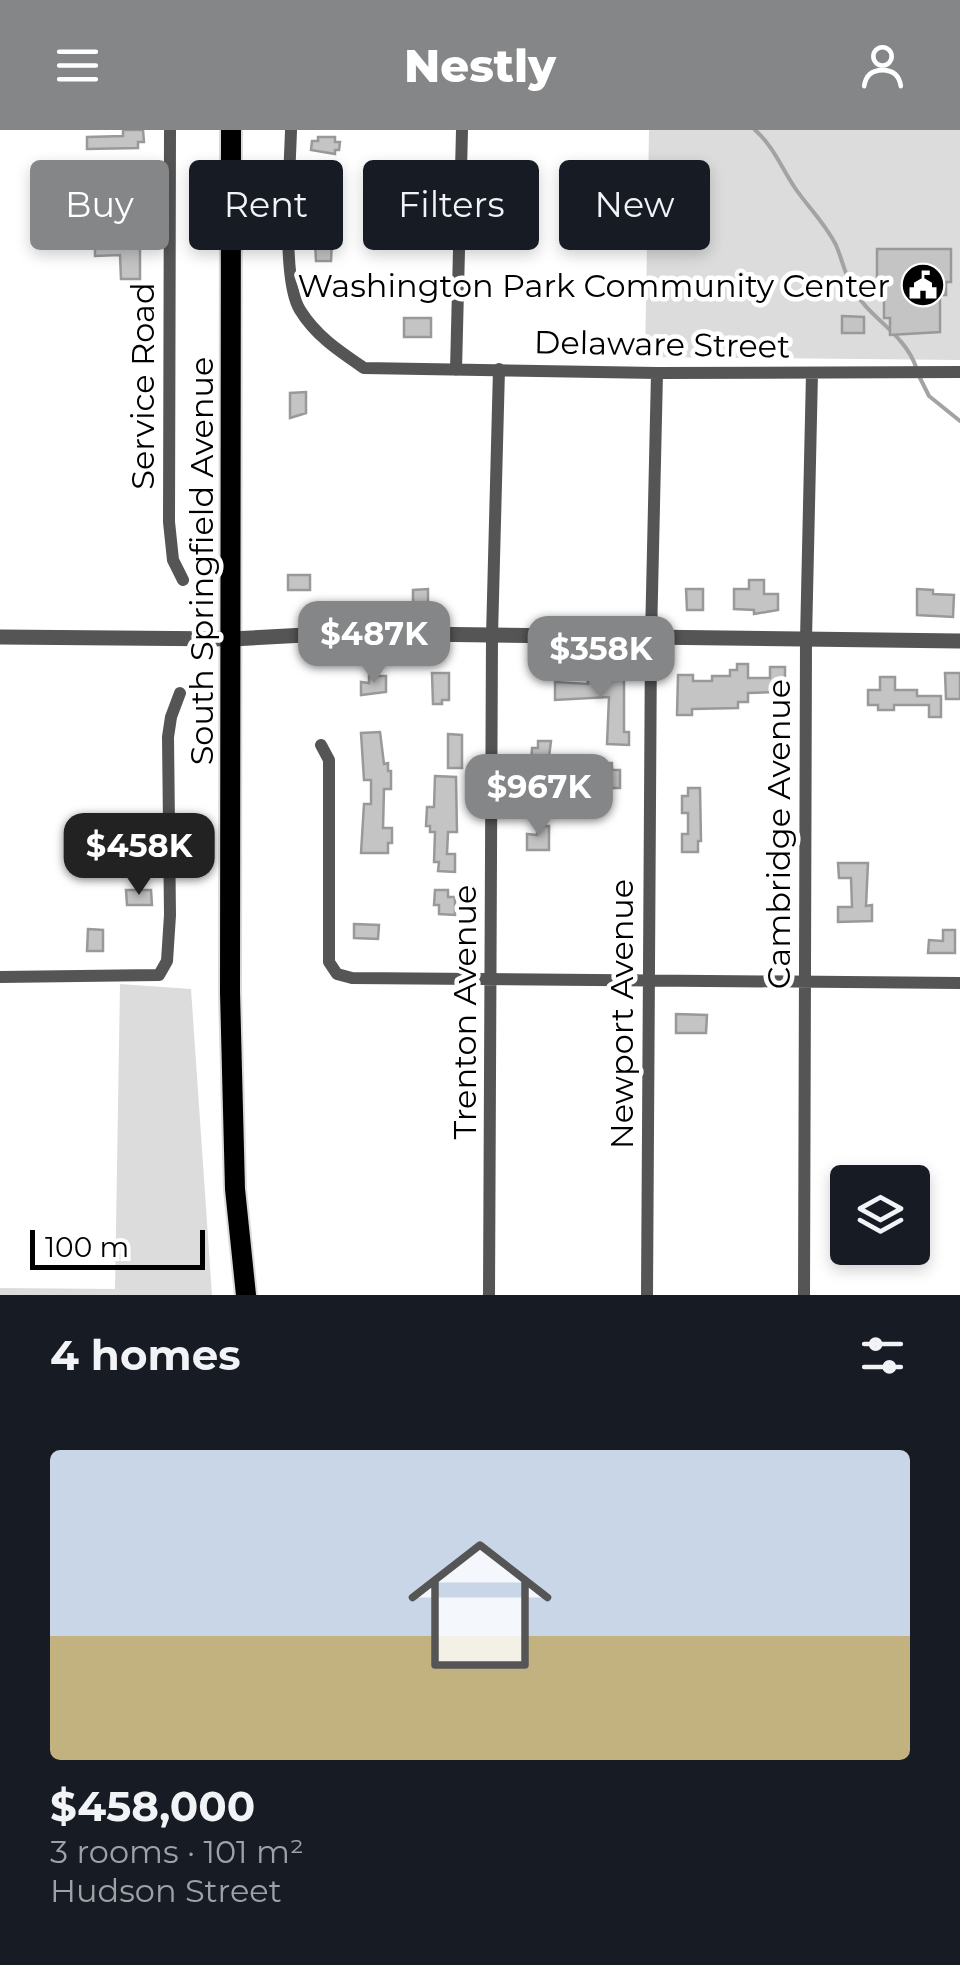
<!DOCTYPE html>
<meta charset="utf-8">
<style>
body{margin:0;font-family:Montserrat,sans-serif;background:#242831;color:#f1f3f6;height:100vh;display:flex;flex-direction:column;font-size:38px;white-space:nowrap}
*{box-sizing:border-box;margin:0}
p{font-size:32px;color:#9ea1a6}
.icon{flex:none;width:55px;height:55px;fill:none;stroke:currentColor;stroke-width:2;stroke-linecap:round;stroke-linejoin:round}
.map{position:relative;height:1165px;overflow:hidden}
.sheet{display:flex;flex-direction:column;background:#171b24;flex:1}
.sheet>*{flex:none}
.banner{position:absolute;left:30px;top:30px;width:900px;height:90px;display:flex;gap:20px}
.tools{position:absolute;left:830px;top:1035px;display:grid;gap:20px}
.tools a{display:grid;place-items:center;width:100px;height:100px;border-radius:10px;background:#171b24;box-shadow:0 5px 15px #0003;font-size:50px}
.scale{position:absolute;left:30px;bottom:25px;width:175px;box-sizing:border-box;padding-left:10px;border:5px solid #000;border-top:0;font-size:28px;line-height:35px;white-space:nowrap;color:#000;-webkit-text-stroke:8px #fff;paint-order:stroke}
.price{position:absolute;translate:-50% -85px;padding:0 22px;border-radius:20px;background:#858687;color:#fff;font-size:32px;line-height:65px;filter:drop-shadow(0 2px 5px #0008)}
.price::after{content:'';position:absolute;left:50%;top:60px;width:30px;height:22px;margin-left:-15px;background:inherit;clip-path:polygon(0 0,100% 0,50% 100%)}
.price.active{background:#222;color:#fff}
ul{padding:0;list-style:none}
li{display:grid;align-content:center;gap:20px;height:530px;padding:0 50px}
li span{display:grid;place-items:center;height:310px;border-radius:10px;color:#555}
li>.icon{margin-inline-start:auto}
span .icon{width:180px;height:180px;fill:#fffc;stroke-width:1}
li b{font-size:42px}
h2{display:flex;justify-content:space-between;align-items:center;height:120px;padding:0 50px;font-size:42px}
.chip{padding:0 35px;border-radius:10px;background:#171b24;box-shadow:0 5px 15px #0003;font-size:35px;line-height:90px}
.chip.active{background:#858687;color:#fff}
header{display:flex;justify-content:space-between;align-items:center;height:130px;padding:0 50px;background:#858687;color:#fff;font-size:45px;font-weight:800}
.map>svg:first-child{display:block}
.green{fill:#dcdcdc}
.lines{fill:none;stroke-linecap:round;stroke-linejoin:round}
.stream{stroke:#a3a3a3;stroke-width:4}
.building{fill:#c4c4c4;stroke:#999;stroke-width:2.5}
.primary-casing{stroke:#dbdbdb;stroke-width:24}
.minor{stroke:#555;stroke-width:12}
.tertiary{stroke:#555;stroke-width:15}
.primary{stroke:#000;stroke-width:20}
.labels{text-anchor:middle;dominant-baseline:central;stroke-width:9;stroke-linejoin:round;paint-order:stroke}
.poi-label{font-size:32px;fill:#000;stroke:#fff;text-anchor:end}
.street-label{font-size:32px;fill:#000;stroke:#fff}
</style>
<header><svg class="icon" aria-label="menu" viewBox="0 0 24 24"><path d="M4 6h16M4 12h16M4 18h16"/></svg>Nestly<svg class="icon" aria-label="person" viewBox="0 0 24 24"><circle cx="12" cy="8" r="4"/><path d="M4 21q1-7 8-7t8 7"/></svg></header>
<div class="map">
<svg width="960" height="1165" viewBox="0 0 960 1165">
<rect width="100%" height="100%" fill="#fff"/>
<!-- green -->
<path class="green" d="M 649,0 L 960,0 L 960,230 L 645,227 Z
M 120,854 L 191,859 L 212,1165 L 0,1165 L 0,1158 L 115,1159 Z"/>
<g class="lines">
<!-- stream -->
<path class="stream" d="M 755,0 C 774,17 781,37 795,58 C 808,77 825,93 836,115 C 842,129 845,145 853,159 C 870,189 904,203 916,237
M 919,246 L 929,266 L 960,291"/>
</g>
<!-- building -->
<path class="building" d="M 123,0 L 143,0 L 144,12 L 138,12 L 138,18 L 87,19 L 87,7 L 123,6 Z
M 318,7 L 335,7 L 335,12 L 340,12 L 339,20 L 335,20 L 335,24 L 311,20 L 312,11 L 318,11 Z
M 117,67 L 140,67 L 140,149 L 121,149 L 120,125 L 95,126 L 95,112 L 118,112 Z
M 314,91 L 333,91 L 331,131 L 316,131 Z
M 877,119 L 951,119 L 951,152 L 946,152 L 946,165 L 940,165 L 940,202 L 890,205 L 890,188 L 884,188 L 884,152 L 877,152 Z
M 842,186 L 864,187 L 864,203 L 842,203 Z
M 404,188 L 431,188 L 431,207 L 404,207 Z
M 306,262 L 306,283 L 290,288 L 290,263 Z
M 288,445 L 310,445 L 310,460 L 288,460 Z
M 749,450 L 764,450 L 764,464 L 778,464 L 778,480 L 754,484 L 754,480 L 734,479 L 734,459 L 749,459 Z
M 428,459 L 428,484 L 413,484 L 413,460 Z
M 686,459 L 703,459 L 703,480 L 687,480 Z
M 917,459 L 933,460 L 933,464 L 954,465 L 953,487 L 917,485 Z
M 737,534 L 748,534 L 748,548 L 770,548 L 770,537 L 785,537 L 785,556 L 776,556 L 776,562 L 748,563 L 748,572 L 738,572 L 738,578 L 692,579 L 692,585 L 677,585 L 678,545 L 693,545 L 693,551 L 712,551 L 712,546 L 730,546 L 730,540 L 737,540 Z
M 432,543 L 449,543 L 449,570 L 442,570 L 442,574 L 433,574 Z
M 945,543 L 960,543 L 960,569 L 946,569 Z
M 587,544 L 624,545 L 624,602 L 629,602 L 629,615 L 607,614 L 609,567 L 555,570 L 555,552 L 588,554 Z
M 369,546 L 386,546 L 386,562 L 361,565 L 361,552 L 369,553 Z
M 880,547 L 895,547 L 895,560 L 917,560 L 917,566 L 941,566 L 941,587 L 929,587 L 929,575 L 894,575 L 894,580 L 878,580 L 878,575 L 868,575 L 868,560 L 880,560 Z
M 380,602 L 384,634 L 388,633 L 388,641 L 391,641 L 391,659 L 384,659 L 383,698 L 392,698 L 392,713 L 388,713 L 388,723 L 361,723 L 364,674 L 371,674 L 371,650 L 364,650 L 361,603 Z
M 448,604 L 462,605 L 462,638 L 448,638 Z
M 538,611 L 551,611 L 548,635 L 531,635 L 532,618 L 538,618 Z
M 599,633 L 612,633 L 612,640 L 620,640 L 620,658 L 604,658 L 604,647 L 599,647 Z
M 435,646 L 456,647 L 457,702 L 448,702 L 447,724 L 455,724 L 455,742 L 438,741 L 439,732 L 434,732 L 435,702 L 430,702 L 430,696 L 426,696 L 427,677 L 434,677 Z
M 688,658 L 700,658 L 701,711 L 698,711 L 698,722 L 682,722 L 682,704 L 688,704 L 688,683 L 682,683 L 682,666 L 688,666 Z
M 572,666 L 572,678 L 544,679 L 544,667 Z
M 537,696 L 549,696 L 549,720 L 527,720 L 527,704 L 537,705 Z
M 838,733 L 868,733 L 866,776 L 872,775 L 872,791 L 838,792 L 838,777 L 852,777 L 851,748 L 839,748 Z
M 126,760 L 151,760 L 152,775 L 127,775 Z
M 435,760 L 448,760 L 448,767 L 455,767 L 455,785 L 439,784 L 439,775 L 434,775 Z
M 354,794 L 379,795 L 378,809 L 354,808 Z
M 88,799 L 103,800 L 103,821 L 87,821 Z
M 943,800 L 955,800 L 955,823 L 928,823 L 929,810 L 943,811 Z
M 676,884 L 707,885 L 706,903 L 676,903 Z"/>
<g class="lines">
<!-- primary casing -->
<g class="primary-casing">
<path id="primary" d="M 231,0 L 230,862 L 235,1059 L 246,1165"/>
</g>
<!-- minor -->
<path class="minor" d="M 170,0 L 169,392 L 173,430 L 183,450
M 291,0 C 290,40 281,150 300,180 C 316,206 339,221 364,238 L 657,243 L 960,242
M 456,240 L 462,0
M 321,615 L 329,630 L 329,832 L 337,844 L 352,848 L 960,853
M 0,847 L 159,845 L 167,831 L 170,785 L 168,607 L 171,587 L 180,563
M 489,1165 L 492,506 L 499,239
M 647,1165 L 651,508 L 657,243
M 804,1165 L 806,509 L 812,243"/>
<!-- tertiary -->
<path class="tertiary" d="M 0,507 L 232,509 L 342,503 L 960,511"/>
<!-- primary -->
<use href="#primary" class="primary"/>
</g>
<!-- icons -->
<defs>
<g id="civic-disc" transform="scale(2.25)"><circle r="9.5" fill="#000" stroke="#fff"/><path d="M-.6-6.5H3V-4.5H.6V-3L4-1V1h2V6H-6V1h2V-1L-.6-3ZM-1.2 2.5V6h2.4V2.5Z" fill="#fff"/></g>
</defs>
<g fill-rule="evenodd">
<use href="#civic-disc" x="923" y="155"/>
</g>
<g class="labels">
<!-- poi labels -->
<g class="poi-label">
<text x="890" y="155">Washington Park Community Center</text>
</g>
<!-- street labels -->
<g class="street-label">
<text transform="translate(662 214) rotate(1)">Delaware Street</text>
<text transform="translate(142 256) rotate(-90)">Service Road</text>
<text transform="translate(201 431) rotate(-90)">South Springfield Avenue</text>
<text transform="translate(778 704) rotate(-90)">Cambridge Avenue</text>
<text transform="translate(464 882) rotate(-90)">Trenton Avenue</text>
<text transform="translate(621 884) rotate(-90)">Newport Avenue</text>
</g>
</g>
</svg>
<div class="tools">
<a><svg class="icon" aria-label="layers" viewBox="0 0 24 24"><path d="M12 4l9 5-9 5-9-5zM3 14l9 5 9-5"/></svg></a>
</div>
<div class="scale">100 m</div>
<b class="price" style="left:374px;top:556px">$487K</b>
<b class="price" style="left:601px;top:571px">$358K</b>
<b class="price" style="left:539px;top:709px">$967K</b>
<b class="price active" style="left:139px;top:768px">$458K</b>
<div class="banner">
<a class="chip active">Buy</a>
<a class="chip">Rent</a>
<a class="chip">Filters</a>
<a class="chip">New</a>
</div>
</div>
<section class="sheet">
<h2>4 homes<svg class="icon" aria-label="filters" viewBox="0 0 24 24"><path d="M4 7h16M4 17h16"/><circle cx="9" cy="7" r="2"/><circle cx="15" cy="17" r="2"/></svg></h2>
<ul>
<li><span style="background:linear-gradient(#c9d6e8 60%,#c2b280 0)"><svg class="icon" aria-label="home" viewBox="0 0 24 24"><path d="M3 11l9-7 9 7M6 9v11h12V9"/></svg></span><div><b>$458,000</b><p>3 rooms · 101 m²</p><p>Hudson Street</p></div></li>
</ul>
</section>
